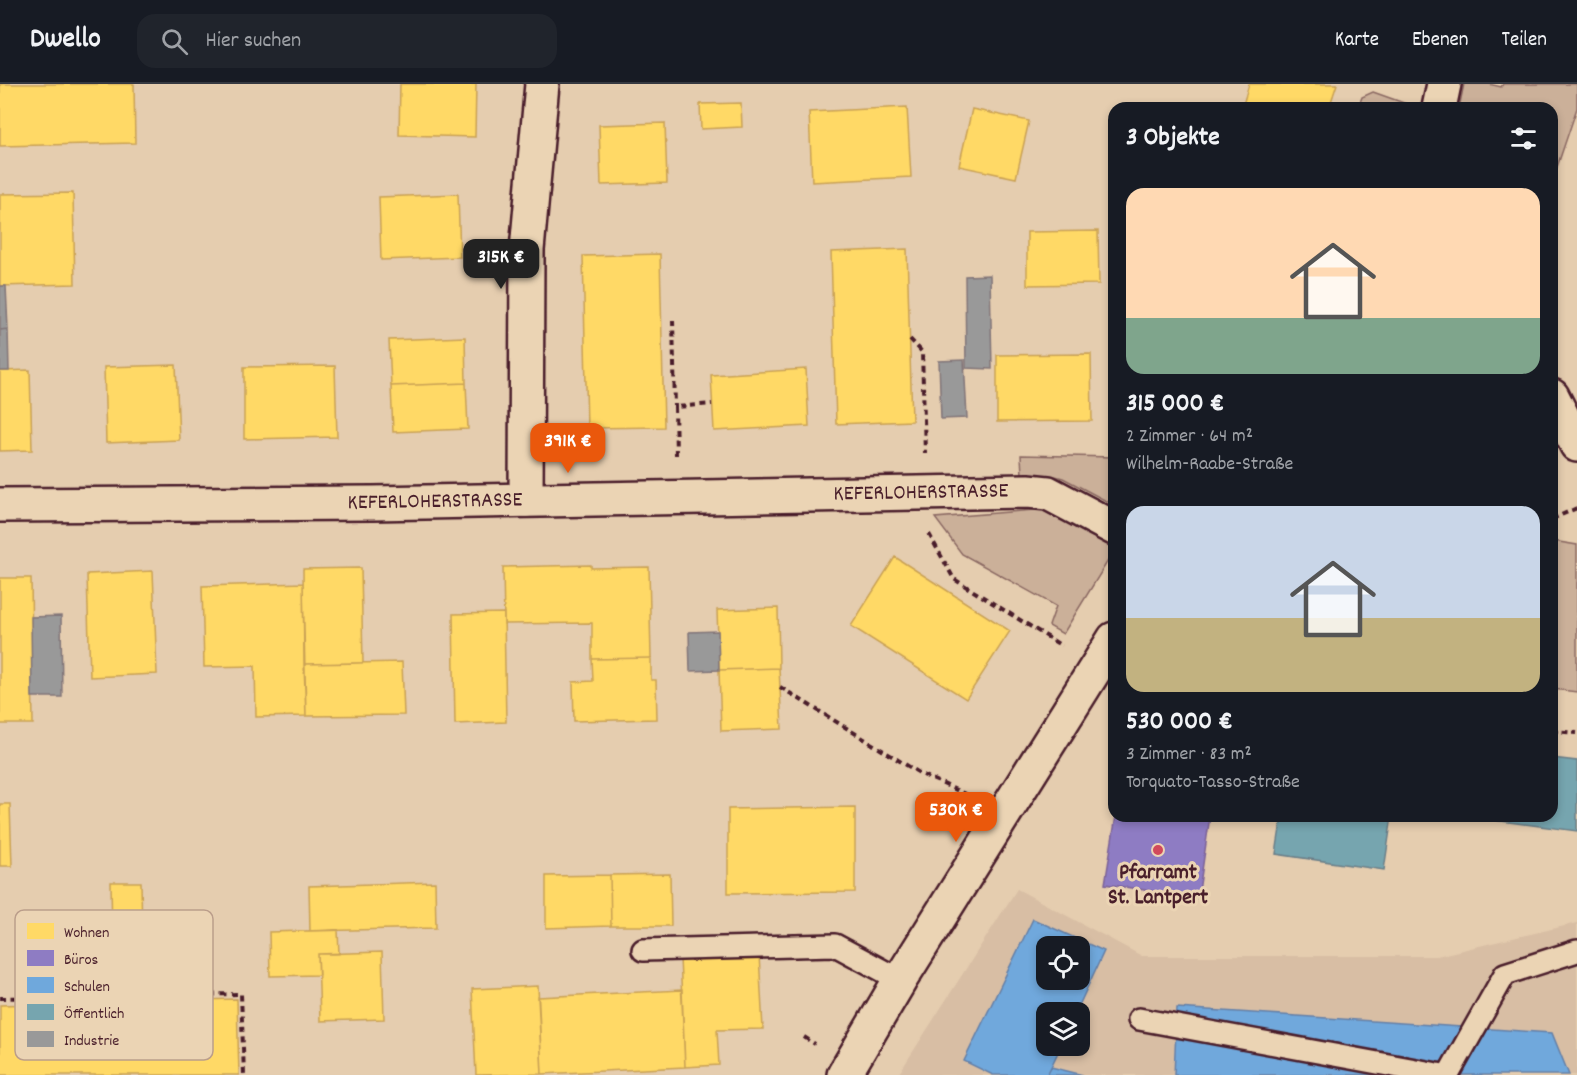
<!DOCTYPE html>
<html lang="de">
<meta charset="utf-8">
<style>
body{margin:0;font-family:Dekko,sans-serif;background:#20242c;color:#f1f3f6;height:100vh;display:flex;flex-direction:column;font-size:22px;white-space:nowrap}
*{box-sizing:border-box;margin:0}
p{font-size:20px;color:#9ea1a6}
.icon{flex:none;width:33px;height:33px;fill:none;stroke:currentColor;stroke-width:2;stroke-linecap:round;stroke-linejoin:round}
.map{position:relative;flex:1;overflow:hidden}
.drawer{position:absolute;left:1108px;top:18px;width:450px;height:720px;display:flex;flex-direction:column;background:#171b24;border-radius:18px;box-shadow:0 3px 9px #0003}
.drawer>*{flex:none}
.buttons{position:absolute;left:1036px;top:852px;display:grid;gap:12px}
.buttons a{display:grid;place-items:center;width:54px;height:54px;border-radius:12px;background:#171b24;box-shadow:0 3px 9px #0003;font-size:30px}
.price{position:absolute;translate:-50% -51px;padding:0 14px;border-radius:12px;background:#ea580c;color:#fff;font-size:20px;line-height:39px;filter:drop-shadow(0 2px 3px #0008)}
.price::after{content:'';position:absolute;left:50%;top:36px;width:18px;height:14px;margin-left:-9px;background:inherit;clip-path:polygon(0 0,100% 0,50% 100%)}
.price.selected{background:#222;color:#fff}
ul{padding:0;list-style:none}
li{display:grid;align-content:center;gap:12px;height:318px;padding:0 18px}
li span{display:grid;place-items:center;height:186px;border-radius:18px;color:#555}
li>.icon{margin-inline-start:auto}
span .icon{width:108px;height:108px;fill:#fffc;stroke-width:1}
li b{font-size:26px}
h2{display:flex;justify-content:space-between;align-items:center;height:72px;padding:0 18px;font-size:26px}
header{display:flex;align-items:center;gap:36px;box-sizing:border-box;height:84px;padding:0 30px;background:#171b24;border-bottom:2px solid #363941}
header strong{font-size:28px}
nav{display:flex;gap:33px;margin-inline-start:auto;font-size:21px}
.search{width:420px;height:54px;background:#20242c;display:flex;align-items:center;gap:15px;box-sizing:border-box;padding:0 21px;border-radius:18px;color:#9ea1a6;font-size:22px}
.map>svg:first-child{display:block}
.built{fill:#d8bea4;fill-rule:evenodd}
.green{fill:#cbb099;stroke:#8a6862;stroke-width:1.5}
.homes{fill:#ffd966;stroke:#c9a154;stroke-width:1.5}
.offices{fill:#8e7cc3;stroke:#7a6095;stroke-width:1.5}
.schools{fill:#6fa8dc;stroke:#647fa7;stroke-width:1.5;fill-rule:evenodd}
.public{fill:#76a5af;stroke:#697d87;stroke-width:1.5}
.industry{fill:#999;stroke:#817478;stroke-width:1.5}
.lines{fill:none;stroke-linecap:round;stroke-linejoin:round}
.service-casing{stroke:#4a1f2b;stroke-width:26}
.minor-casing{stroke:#4a1f2b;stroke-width:38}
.path{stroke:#4a1f2b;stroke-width:4;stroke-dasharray:6 4.5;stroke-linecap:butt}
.service{stroke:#ebd4b4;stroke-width:21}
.minor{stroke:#ebd4b4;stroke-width:33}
.poi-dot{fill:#d1495b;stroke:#ebd4b4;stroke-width:2}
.labels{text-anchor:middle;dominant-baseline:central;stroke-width:6;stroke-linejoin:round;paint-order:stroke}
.street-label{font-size:22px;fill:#4a1f2b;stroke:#ebd4b4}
.poi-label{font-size:22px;font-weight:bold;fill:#4a1f2b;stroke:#ebd4b4}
.key{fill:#ebd4b4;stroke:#bb9e8b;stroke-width:1.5}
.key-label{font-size:16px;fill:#4a1f2b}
</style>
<header>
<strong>Dwello</strong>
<div class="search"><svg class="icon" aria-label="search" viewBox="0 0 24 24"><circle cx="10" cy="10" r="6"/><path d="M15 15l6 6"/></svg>Hier suchen</div>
<nav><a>Karte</a><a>Ebenen</a><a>Teilen</a></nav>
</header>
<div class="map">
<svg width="1577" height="991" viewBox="0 0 1577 991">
<rect width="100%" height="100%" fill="#e5cdaf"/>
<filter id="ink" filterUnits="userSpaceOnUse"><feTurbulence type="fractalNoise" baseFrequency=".0167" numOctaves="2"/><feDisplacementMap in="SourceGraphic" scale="12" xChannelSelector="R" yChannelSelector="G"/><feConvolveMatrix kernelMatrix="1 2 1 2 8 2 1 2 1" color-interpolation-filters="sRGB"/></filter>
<g filter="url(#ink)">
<!-- built -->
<path class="built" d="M 1017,805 L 1142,872 L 1437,872 L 1577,839 L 1577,991 L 898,991 ZM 1047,862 L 1080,862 L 1080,896 L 1047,896 ZM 1047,928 L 1080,928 L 1080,962 L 1047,962 Z"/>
<!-- green -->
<path class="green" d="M 1464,0 L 1489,0 L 1501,3 L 1503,0 L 1577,0 L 1577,24 L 1553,95 L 1552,24 L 1459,24 Z
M 1373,8 L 1418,24 L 1358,24 L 1362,13 Z
M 1021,371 L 1114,373 L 1114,421 L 1063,394 L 1051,391 L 1022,391 Z
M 1047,425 L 1114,464 L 1114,467 L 1063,550 L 1049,542 L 1056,522 L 962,470 L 935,434 Z
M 1553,457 L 1577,461 L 1577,608 L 1553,605 Z"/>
<!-- homes -->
<path class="homes" d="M 0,0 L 134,0 L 135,59 L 0,62 Z
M 400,0 L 476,0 L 475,53 L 399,51 Z
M 1249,0 L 1337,0 L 1329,24 L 1242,24 Z
M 741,19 L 742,43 L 701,45 L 700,20 Z
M 907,23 L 911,93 L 812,98 L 809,28 Z
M 972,25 L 1029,37 L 1016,94 L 959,82 Z
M 665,39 L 667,99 L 601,101 L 599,41 Z
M 73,109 L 75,200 L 0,202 L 0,110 Z
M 458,110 L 460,173 L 381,176 L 379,113 Z
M 1098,147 L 1099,200 L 1027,201 L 1027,148 Z
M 907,165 L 912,337 L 836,340 L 831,168 Z
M 660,170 L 664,343 L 587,344 L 583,172 Z
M 465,253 L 466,299 L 391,302 L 389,256 Z
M 1091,270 L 1092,337 L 997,338 L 997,271 Z
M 176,281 L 179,356 L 106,359 L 104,283 Z
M 335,282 L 337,353 L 244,355 L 244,283 Z
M 806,285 L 809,342 L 714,347 L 711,291 Z
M 30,286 L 32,366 L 0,367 L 0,287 Z
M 466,299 L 468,345 L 393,348 L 391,302 Z
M 895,473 L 1010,547 L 966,615 L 851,542 Z
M 591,481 L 591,484 L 649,483 L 651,574 L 592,575 L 592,539 L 504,540 L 503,483 Z
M 361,484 L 363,579 L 304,580 L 303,485 Z
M 153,487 L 157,590 L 90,593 L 87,490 Z
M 0,494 L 31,494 L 33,640 L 0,640 Z
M 303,499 L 306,632 L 256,633 L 255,582 L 204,583 L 202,502 Z
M 778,524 L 779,584 L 719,586 L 717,526 Z
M 504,529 L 506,638 L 455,640 L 453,530 Z
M 651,574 L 651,596 L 656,596 L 657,635 L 574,637 L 573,598 L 593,597 L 592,575 Z
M 402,578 L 404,631 L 306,632 L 304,580 Z
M 779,584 L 782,645 L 721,647 L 719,586 Z
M 0,720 L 10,720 L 12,782 L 0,782 Z
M 855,723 L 855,808 L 728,809 L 728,725 Z
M 670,790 L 671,842 L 611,842 L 610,791 Z
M 610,791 L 611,842 L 546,844 L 546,792 Z
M 111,798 L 141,798 L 142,852 L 112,852 Z
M 435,798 L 436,844 L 310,847 L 309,802 Z
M 338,846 L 339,870 L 318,870 L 319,891 L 270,892 L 269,848 Z
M 382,868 L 384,935 L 320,937 L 318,870 Z
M 759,870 L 763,945 L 717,946 L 719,981 L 685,983 L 680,874 Z
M 538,902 L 542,990 L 476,991 L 472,905 Z
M 682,906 L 685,983 L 542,990 L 538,913 Z
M 237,915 L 239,991 L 0,991 L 0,921 Z"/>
<!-- offices -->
<path class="offices" d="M 1116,732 L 1210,732 L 1198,814 L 1105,800 Z"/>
<!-- schools -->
<path class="schools" d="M 1033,835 L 1104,867 L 1076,928 L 1047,928 L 1047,962 L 1061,962 L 1047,991 L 993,991 L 964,977 ZM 1047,862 L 1080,862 L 1080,896 L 1047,896 Z
M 1177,924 L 1552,949 L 1569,991 L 1174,991 Z
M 1051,983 L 1083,991 L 1047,991 Z"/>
<!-- public -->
<path class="public" d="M 1552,674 L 1577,677 L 1577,747 L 1463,732 L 1552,732 Z
M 1282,732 L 1392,732 L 1384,786 L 1276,770 Z"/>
<!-- industry -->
<path class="industry" d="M 990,191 L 992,285 L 966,284 L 965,192 Z
M 0,202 L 6,202 L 8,245 L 0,246 Z
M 8,245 L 9,287 L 0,287 L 0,246 Z
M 964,276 L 967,334 L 941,335 L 939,277 Z
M 61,532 L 62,613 L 32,613 L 31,533 Z
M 718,547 L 719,586 L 690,587 L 689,548 Z"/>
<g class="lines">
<!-- service casing -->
<g class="service-casing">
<path id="service" d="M 643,866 L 835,861 L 900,896
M 1139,935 L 1443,991
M 1448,991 L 1505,890 L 1577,867"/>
</g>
<!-- minor casing -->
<g class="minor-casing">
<g id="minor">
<path d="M 1439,24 L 1444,0"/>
<path d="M 1552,312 L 1577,361"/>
<path d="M 526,416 L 527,166 L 542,0"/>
<path id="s1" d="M 0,421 L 373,419 L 1028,407 L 1048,409 L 1114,444"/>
<path d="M 844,991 L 900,896 L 1114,555"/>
</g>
</g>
<!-- path -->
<path class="path" d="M 1552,117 L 1554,117
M 673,236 L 675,323
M 910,255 L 922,268 L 925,369
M 676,371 L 675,323 L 712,320
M 1552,435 L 1577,424
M 929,450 L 954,495 L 1062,562
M 780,603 L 921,690 L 965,710
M 1552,647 L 1577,649
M 0,914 L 241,910 L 244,991
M 804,953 L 815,960"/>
<!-- service -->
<use href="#service" class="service"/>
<!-- minor -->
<use href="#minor" class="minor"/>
</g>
</g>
<!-- markers -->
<circle class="poi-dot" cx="1158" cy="766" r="6"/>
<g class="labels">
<!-- street labels -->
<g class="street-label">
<text stroke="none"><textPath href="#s1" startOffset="921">KEFERLOHERSTRASSE</textPath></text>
<text stroke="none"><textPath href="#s1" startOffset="435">KEFERLOHERSTRASSE</textPath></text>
</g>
<!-- poi labels -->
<g class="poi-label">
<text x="1158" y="789">Pfarramt<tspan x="1158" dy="25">St. Lantpert</tspan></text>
</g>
</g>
<!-- legend -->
<rect x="15" y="826" width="198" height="150" rx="9" class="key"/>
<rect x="27" y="839" width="27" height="16" fill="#ffd966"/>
<rect x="27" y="866" width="27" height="16" fill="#8e7cc3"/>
<rect x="27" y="893" width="27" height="16" fill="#6fa8dc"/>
<rect x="27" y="920" width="27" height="16" fill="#76a5af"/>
<rect x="27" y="947" width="27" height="16" fill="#999"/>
<g class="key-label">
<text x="64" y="853">Wohnen</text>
<text x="64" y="880">Büros</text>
<text x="64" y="907">Schulen</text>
<text x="64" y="934">Öffentlich</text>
<text x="64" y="961">Industrie</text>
</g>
</svg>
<div class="buttons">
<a><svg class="icon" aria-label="locate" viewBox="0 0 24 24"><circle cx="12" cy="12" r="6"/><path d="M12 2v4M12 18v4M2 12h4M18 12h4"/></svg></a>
<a><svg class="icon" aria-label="layers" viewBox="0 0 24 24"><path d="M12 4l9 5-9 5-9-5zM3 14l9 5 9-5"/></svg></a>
</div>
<b class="price selected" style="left:501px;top:206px">315K €</b>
<b class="price" style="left:568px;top:390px">391K €</b>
<b class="price" style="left:956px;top:759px">530K €</b>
<section class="drawer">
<h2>3 Objekte<svg class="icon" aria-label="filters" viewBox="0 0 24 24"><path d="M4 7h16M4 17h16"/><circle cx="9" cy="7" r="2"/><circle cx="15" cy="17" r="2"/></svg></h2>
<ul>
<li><span style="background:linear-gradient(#ffd9b3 70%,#7fa58c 0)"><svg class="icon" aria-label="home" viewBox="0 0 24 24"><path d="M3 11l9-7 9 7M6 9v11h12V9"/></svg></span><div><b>315 000 €</b><p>2 Zimmer · 64 m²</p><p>Wilhelm-Raabe-Straße</p></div></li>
<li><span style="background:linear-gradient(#c9d6e8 60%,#c2b280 0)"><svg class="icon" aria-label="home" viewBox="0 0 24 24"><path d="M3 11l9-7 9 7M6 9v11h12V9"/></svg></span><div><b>530 000 €</b><p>3 Zimmer · 83 m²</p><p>Torquato-Tasso-Straße</p></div></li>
</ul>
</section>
</div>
